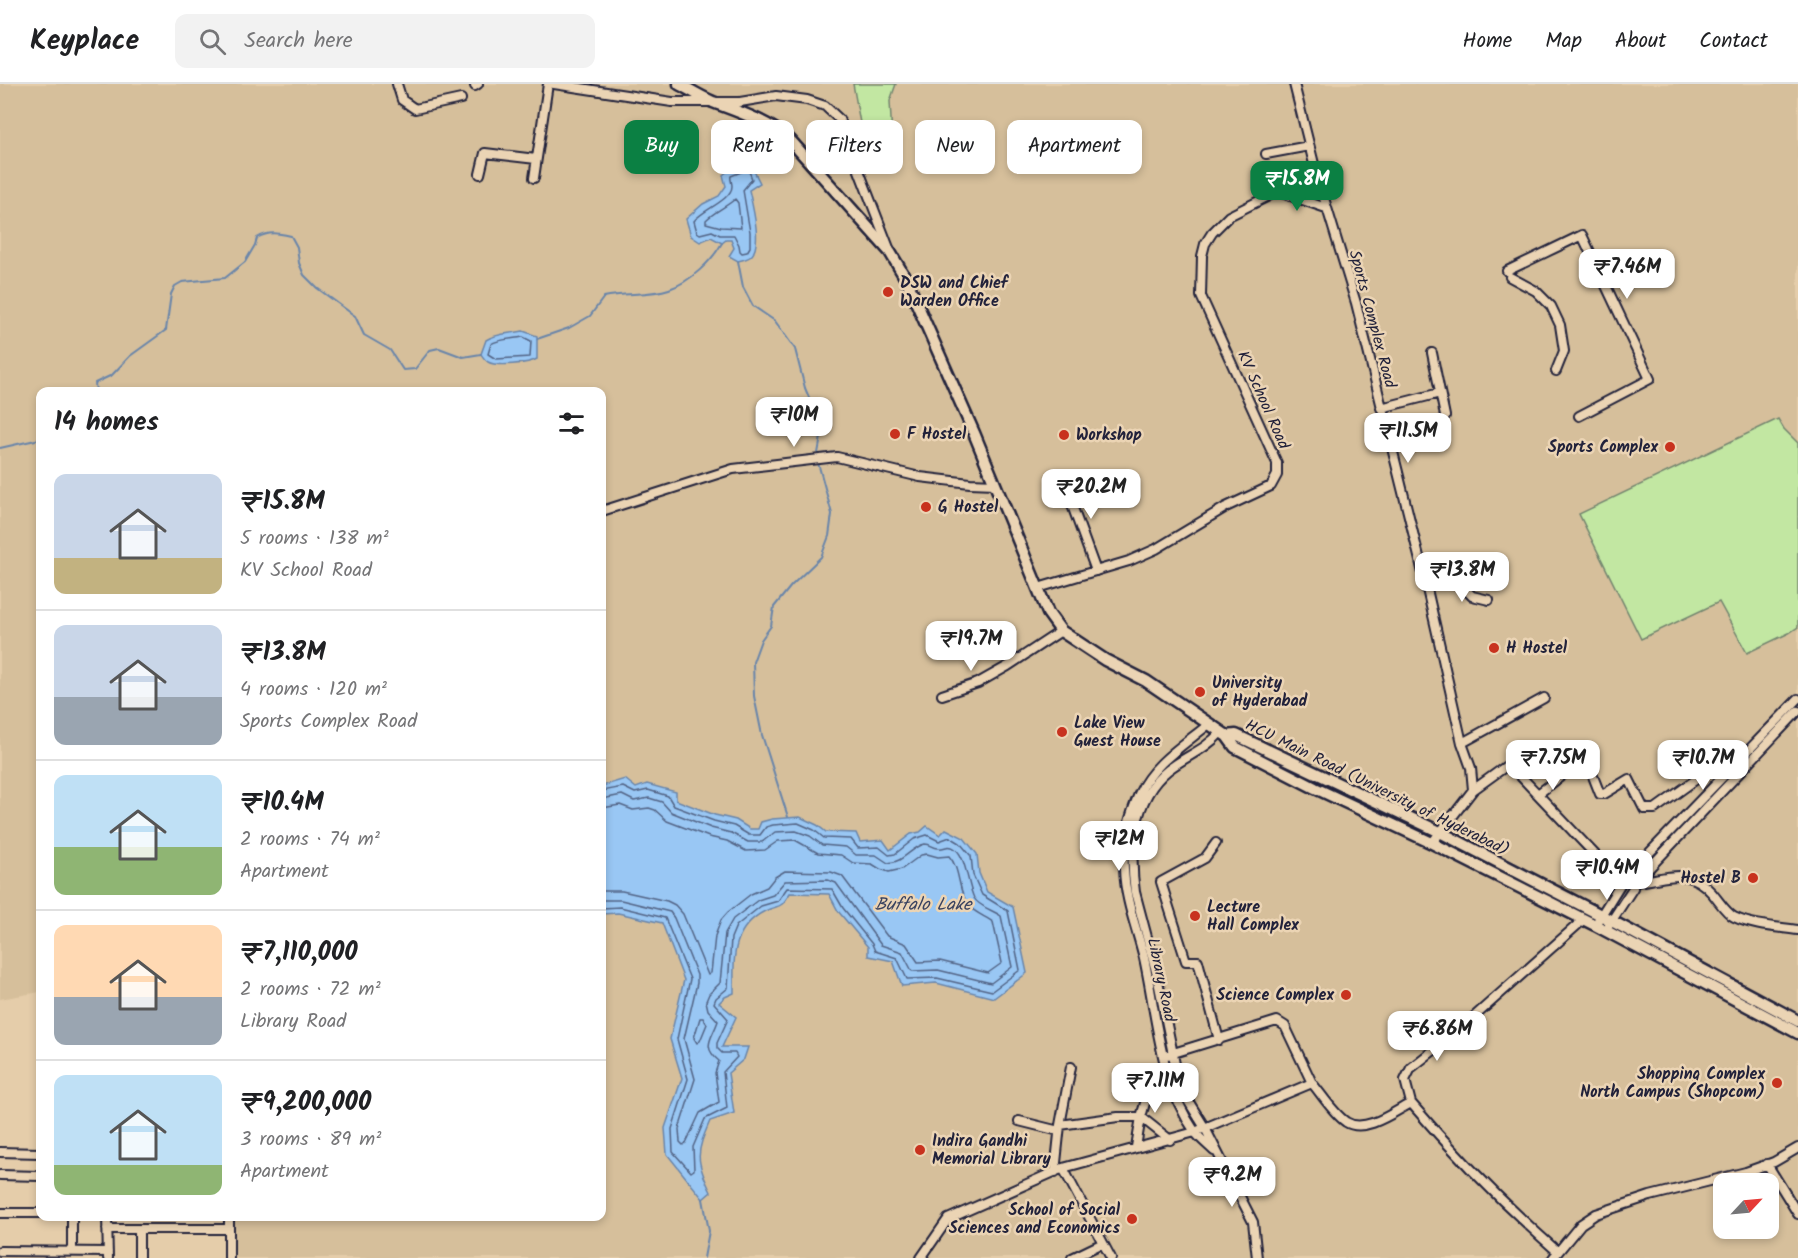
<!DOCTYPE html>
<meta charset="utf-8">
<style>
body{margin:0;font-family:Kalam,sans-serif;background:#f2f2f2;color:#202124;height:100vh;display:flex;flex-direction:column;font-size:22px;white-space:nowrap}
*{box-sizing:border-box;margin:0}
p{font-size:20px;color:#757577}
.icon{flex:none;width:33px;height:33px;fill:none;stroke:currentColor;stroke-width:2;stroke-linecap:round;stroke-linejoin:round}
.map{position:relative;flex:1;overflow:hidden}
.sheet{position:absolute;left:36px;top:303px;width:570px;height:834px;display:flex;flex-direction:column;background:#fff;border-radius:12px;box-shadow:0 3px 9px #0003}
.sheet>*{flex:none}
.top-card{position:absolute;left:624px;top:36px;width:570px;height:54px;display:flex;gap:12px}
.needle{width:39px;rotate:64deg}
.buttons{position:absolute;left:1713px;top:1089px;display:grid;gap:12px}
.buttons a{display:grid;place-items:center;width:66px;height:66px;border-radius:12px;background:#fff;box-shadow:0 3px 9px #0003;font-size:30px}
.price{position:absolute;translate:-50% -51px;padding:0 14px;border-radius:12px;background:#fff;color:#222;font-size:20px;line-height:39px;filter:drop-shadow(0 2px 3px #0008)}
.price::after{content:'';position:absolute;left:50%;top:36px;width:18px;height:14px;margin-left:-9px;background:inherit;clip-path:polygon(0 0,100% 0,50% 100%)}
.price.selected{background:#0b8043;color:#fff}
ul{padding:0;list-style:none}
li{display:flex;align-items:center;gap:18px;height:150px;padding:0 18px}
li+li{border-top:2px solid #e0e0e0}
li span{display:grid;place-items:center;flex:none;width:168px;height:120px;border-radius:12px;color:#555}
li>.icon{margin-inline-start:auto}
span .icon{width:72px;height:72px;fill:#fffc;stroke-width:1}
li b{font-size:26px}
h2{display:flex;justify-content:space-between;align-items:center;height:72px;padding:0 18px;font-size:26px}
.pill{padding:0 21px;border-radius:12px;background:#fff;box-shadow:0 3px 9px #0003;font-size:21px;line-height:54px}
.pill.selected{background:#0b8043;color:#fff}
header{display:flex;align-items:center;gap:36px;box-sizing:border-box;height:84px;padding:0 30px;background:#fff;border-bottom:2px solid #e0e0e0}
header strong{font-size:28px}
nav{display:flex;gap:33px;margin-inline-start:auto;font-size:21px}
.search{width:420px;height:54px;background:#f2f2f2;display:flex;align-items:center;gap:15px;box-sizing:border-box;padding:0 21px;border-radius:12px;color:#757577;font-size:22px}
.map>svg:first-child{display:block}
.built{fill:#d6bf9b;fill-rule:evenodd}
.green{fill:#c2e7a2;stroke:#72846e;stroke-width:1.5}
.water{fill:#99c7f4;stroke:#6985aa;stroke-width:1.5}
.lines{fill:none;stroke-linecap:round;stroke-linejoin:round}
.shore{stroke:#526485;stroke-width:1.5}
.stream{stroke:#6985aa;stroke-width:2}
.street-casing{stroke:#22223b;stroke-width:12}
.secondary-casing{stroke:#22223b;stroke-width:15}
.street{stroke:#ebd4b4;stroke-width:8}
.secondary{stroke:#ebd4b4;stroke-width:10}
.poi-dot{fill:#c8321e;stroke:#ebd4b4;stroke-width:2}
.labels{text-anchor:middle;dominant-baseline:central;stroke-width:5;stroke-linejoin:round;paint-order:stroke}
.poi-label{font-size:16px;font-weight:bold;fill:#22223b;stroke:#ebd4b4;text-anchor:start}
.street-label{font-size:16px;fill:#22223b;stroke:#ebd4b4}
.water-label{font-size:18px;font-style:italic;fill:#3a4360;stroke:#ebd4b4}
</style>
<header>
<strong>Keyplace</strong>
<div class="search"><svg class="icon" aria-label="search" viewBox="0 0 24 24"><circle cx="10" cy="10" r="6"/><path d="M15 15l6 6"/></svg>Search here</div>
<nav><a>Home</a><a>Map</a><a>About</a><a>Contact</a></nav>
</header>
<div class="map">
<svg width="1798" height="1174" viewBox="0 0 1798 1174">
<rect width="100%" height="100%" fill="#e5cdaa"/>
<filter id="ink" filterUnits="userSpaceOnUse"><feTurbulence type="fractalNoise" baseFrequency=".0167" numOctaves="2"/><feDisplacementMap in="SourceGraphic" scale="12" xChannelSelector="R" yChannelSelector="G"/><feConvolveMatrix kernelMatrix="1 2 1 2 8 2 1 2 1" color-interpolation-filters="sRGB"/></filter>
<g filter="url(#ink)">
<!-- built -->
<path class="built" d="M 0,0 L 1798,0 L 1798,1174 L 236,1174 L 231,1133 L 602,1132 L 602,308 L 40,308 L 40,908 L 0,915 ZM 1724,1100 L 1768,1100 L 1768,1144 L 1724,1144 Z"/>
<!-- green -->
<path class="green" d="M 853,0 L 896,0 L 890,17 L 892,53 L 878,59 L 860,39 Z
M 1778,335 L 1784,345 L 1798,359 L 1798,543 L 1789,549 L 1747,569 L 1719,518 L 1641,555 L 1579,430 Z"/>
<!-- water -->
<path class="water" d="M 750,79 L 760,99 L 749,106 C 752,120 763,161 751,172 C 748,175 742,176 738,177 L 729,172 L 734,164 L 731,156 L 726,156 L 722,159 L 711,153 L 700,158 L 691,152 L 686,135 L 703,120 L 719,112 L 726,102 L 723,91 L 729,86 Z
M 523,247 L 537,252 L 537,275 C 529,280 496,283 488,278 C 486,277 482,272 481,270 L 486,256 C 497,249 510,250 523,247 Z
M 625,695 L 636,704 L 647,700 L 676,708 L 676,716 L 715,731 L 736,736 L 750,745 L 758,745 L 761,738 L 772,735 L 800,733 L 817,741 L 826,748 L 856,749 L 860,758 L 883,756 L 890,766 L 911,750 L 920,748 L 927,742 L 940,751 L 946,745 L 964,754 L 977,770 L 979,789 L 987,808 L 1013,823 L 1027,889 L 994,914 L 936,899 L 902,902 L 893,877 L 868,872 L 868,863 L 838,827 L 829,810 L 790,809 C 780,826 781,820 765,827 C 730,845 734,876 734,909 L 725,913 L 719,919 L 736,933 L 722,963 L 748,963 L 744,975 L 728,989 L 734,1029 L 710,1037 C 696,1069 695,1076 711,1108 L 703,1115 L 667,1070 L 665,1044 L 682,994 L 670,955 L 684,896 L 662,839 L 618,829 L 602,830 L 602,702 Z"/>
<g class="lines">
<!-- shore -->
<path class="shore" d="M 746,86 L 749,87 L 752,95 L 743,106 L 750,148 L 750,163 L 747,168 L 742,169 L 740,167 L 739,161 L 734,151 L 720,151 L 712,147 L 700,150 L 697,148 L 694,137 C 702,126 732,116 732,102 C 732,98 730,95 731,92 Z
M 735,115 L 738,119 L 741,144 L 721,143 L 706,139 L 706,136 C 714,128 726,123 735,115 Z
M 523,253 L 531,257 L 530,273 L 496,275 L 488,270 L 491,260 C 498,255 514,255 523,253 Z
M 602,707 L 623,703 L 635,709 L 648,706 L 668,712 L 674,722 L 714,737 L 734,742 L 749,751 L 760,751 L 766,743 L 773,741 L 798,739 L 814,746 L 824,754 L 851,755 L 858,764 L 879,763 L 889,771 L 895,770 L 914,755 L 927,751 L 939,757 L 950,753 L 960,759 L 971,772 L 973,791 L 982,811 L 1008,827 L 1020,886 L 992,907 L 937,894 L 907,895 L 897,874 L 875,867 L 872,860 L 843,824 L 832,805 L 787,804 L 778,817 L 761,822 L 736,842 L 731,854 L 728,904 L 716,914 L 714,919 L 728,935 L 717,959 L 717,964 L 722,969 L 735,969 L 737,973 L 723,988 L 727,1024 L 705,1035 L 693,1063 L 694,1086 L 691,1088 L 673,1068 L 672,1045 L 688,995 L 677,955 L 690,895 L 665,834 L 620,823 L 602,824
M 602,715 L 622,711 L 634,717 L 649,714 L 662,718 L 671,728 L 711,744 L 731,749 L 748,758 L 762,758 L 775,748 L 796,747 L 810,752 L 822,761 L 846,763 L 856,771 L 876,771 L 888,779 C 903,779 911,763 925,760 C 931,760 933,764 938,764 C 944,765 947,761 952,763 C 966,768 967,800 974,814 C 979,823 993,826 1001,832 L 1012,883 L 991,899 L 938,886 L 912,887 L 902,868 L 881,861 L 836,799 L 828,796 L 785,797 L 773,811 L 758,816 L 733,835 L 725,849 L 720,899 L 709,910 L 706,917 L 708,926 L 718,937 C 712,955 701,962 719,977 L 715,989 L 719,1018 L 700,1029 L 686,1059 L 683,1061 L 680,1058 L 679,1045 L 695,995 L 684,955 L 697,899 L 697,891 L 674,834 L 670,828 L 621,816 L 602,816
M 602,724 L 620,721 L 633,726 L 649,724 L 655,726 L 667,737 L 709,753 L 727,757 L 746,767 L 765,766 L 778,757 L 795,756 L 818,769 L 841,771 L 853,779 L 872,780 L 880,785 L 889,788 L 902,785 L 921,771 L 927,770 L 938,773 L 949,772 C 961,785 957,807 969,822 C 975,829 986,833 993,838 L 1002,879 L 988,889 L 940,877 L 918,878 L 906,860 L 887,852 L 842,792 L 831,788 L 785,787 L 775,793 L 767,803 L 751,810 L 728,828 L 721,836 L 715,852 L 711,889 L 708,891 L 683,830 L 675,821 L 667,817 L 622,807 L 602,807
M 700,934 L 703,934 L 707,940 L 700,957 L 697,959 L 694,954 Z"/>
<!-- stream -->
<path class="stream" d="M 738,177 L 743,203 L 753,222 L 775,237 L 795,265 L 805,304 L 815,328 L 821,353 L 817,375 L 832,430 L 829,452 L 821,473 L 791,502 L 774,523 L 771,542 L 761,556 L 753,578 L 754,612 L 762,651 L 788,733
M 537,255 L 569,244 L 590,232 L 604,213 C 625,208 649,212 669,205 C 690,198 712,177 722,159
M 96,308 L 95,299 L 112,291 L 130,272 L 166,246 L 171,210 L 175,202 L 182,198 L 225,194 L 245,178 L 255,161 L 257,154 C 269,147 278,149 291,152 L 297,163 L 299,179 L 304,191 L 317,204 L 355,232 L 364,251 L 390,266 L 403,286 L 415,285 L 430,266 L 439,264 L 463,273 L 481,270
M 0,364 L 40,355
M 703,1115 L 709,1147 L 704,1174"/>
<!-- street casing -->
<g class="street-casing">
<path id="street" d="M 397,0 L 402,16 L 415,25 L 461,15
M 554,0 L 672,18 L 740,18 L 776,12 L 807,16 L 825,22 L 839,35 L 889,164
M 1294,0 L 1316,88 L 1356,219 L 1427,505 L 1462,659 L 1471,684 L 1473,706 L 1432,759
M 475,2 L 478,0
M 1266,70 L 1309,62
M 480,90 L 485,69 L 536,75
M 534,94 L 548,0
M 1276,107 L 1326,124
M 1507,187 L 1582,151 L 1650,295 L 1579,332
M 1510,193 L 1536,207 L 1551,222 L 1560,241 L 1564,267 L 1556,287
M 1432,269 L 1445,332
M 1381,324 L 1440,309
M 1062,394 L 1096,487
M 602,427 L 733,385 L 837,373 L 920,393 L 970,399 L 995,400
M 1450,489 L 1472,512 L 1489,516
M 1038,504 L 1129,477 L 1156,465 L 1226,423 L 1271,402 L 1277,391 L 1277,379 L 1201,212 L 1202,172 L 1205,160 L 1212,149 L 1229,132 L 1316,88
M 942,611 L 978,599 L 1008,582 L 1061,547
M 1209,640 C 1185,660 1152,680 1139,710 C 1129,733 1122,760 1124,785 C 1125,816 1137,845 1144,874 C 1157,932 1159,997 1195,1048 C 1200,1055 1208,1061 1214,1067
M 1221,648 C 1204,667 1187,671 1168,686 C 1133,714 1129,767 1135,808 L 1156,887 L 1177,990 L 1187,1015 L 1205,1044 L 1253,1138 L 1257,1174
M 1462,659 L 1544,614
M 1473,706 L 1509,680 L 1603,779 L 1624,795
M 1538,710 L 1582,676 L 1587,677 L 1600,710 L 1604,710 L 1629,695 L 1644,725 L 1655,725 L 1698,694
M 1216,759 L 1205,774 L 1161,798 L 1186,877 L 1198,877 L 1219,956
M 1626,793 L 1798,615
M 1636,798 L 1798,627
M 1636,798 C 1667,795 1687,781 1712,809 C 1719,817 1726,829 1734,833 C 1753,842 1777,843 1798,846
M 1595,841 L 1623,796
M 1605,847 L 1633,804
M 1312,999 C 1322,1011 1333,1029 1346,1038 C 1365,1050 1394,1028 1411,1019 L 1405,996 L 1411,984 L 1458,947 L 1583,836
M 1411,1019 C 1456,1072 1506,1122 1558,1168
M 1019,1037 L 1059,1047
M 1060,1041 L 1071,983
M 1136,1063 L 1141,1033 L 1153,991
M 0,1068 L 40,1069
M 1767,1080 L 1798,1130
M 1063,1084 L 1195,1048 L 1312,999 L 1285,942 L 1277,937 L 1167,971
M 1055,1088 L 1060,1041 L 1118,1033 L 1141,1033 L 1170,1056
M 0,1091 L 40,1092
M 0,1129 L 40,1129
M 72,1132 L 72,1167
M 107,1132 L 108,1174
M 107,1145 L 229,1145 L 229,1132
M 139,1145 L 139,1174
M 229,1145 L 229,1174
M 0,1167 L 108,1168
M 921,1174 L 948,1135 L 1063,1084 L 1111,1174
M 1072,1174 L 1103,1159
M 1553,1174 L 1581,1140 L 1596,1130 L 1650,1112 L 1746,1088 L 1774,1078 L 1798,1064"/>
</g>
<!-- secondary casing -->
<g class="secondary-casing">
<path id="secondary" d="M 679,0 C 690,6 701,13 713,18 C 742,29 765,36 790,56 L 890,168 L 906,195 L 974,349 L 1048,529 L 1061,547 L 1105,576 L 1146,597 L 1227,652 L 1235,663 L 1315,704 L 1432,759 L 1595,841 L 1798,949
M 1227,652 L 1236,651 L 1440,748 L 1593,827 L 1798,937"/>
</g>
<!-- street -->
<use href="#street" class="street"/>
<!-- secondary -->
<use href="#secondary" class="secondary"/>
</g>
</g>
<!-- markers -->
<g class="poi-dot">
<circle cx="888" cy="208" r="6"/>
<circle cx="895" cy="350" r="6"/>
<circle cx="1064" cy="351" r="6"/>
<circle cx="1670" cy="363" r="6"/>
<circle cx="926" cy="423" r="6"/>
<circle cx="1494" cy="564" r="6"/>
<circle cx="1200" cy="608" r="6"/>
<circle cx="1062" cy="648" r="6"/>
<circle cx="1753" cy="794" r="6"/>
<circle cx="1195" cy="832" r="6"/>
<circle cx="1346" cy="911" r="6"/>
<circle cx="1777" cy="999" r="6"/>
<circle cx="920" cy="1066" r="6"/>
<circle cx="1132" cy="1135" r="6"/>
</g>
<g class="labels">
<!-- poi labels -->
<g class="poi-label">
<text x="900" y="199">DSW and Chief<tspan x="900" dy="18">Warden Office</tspan></text>
<text x="907" y="350">F Hostel</text>
<text x="1076" y="351">Workshop</text>
<text x="1658" y="363" text-anchor="end">Sports Complex</text>
<text x="938" y="423">G Hostel</text>
<text x="1506" y="564">H Hostel</text>
<text x="1212" y="599">University<tspan x="1212" dy="18">of Hyderabad</tspan></text>
<text x="1074" y="639">Lake View<tspan x="1074" dy="18">Guest House</tspan></text>
<text x="1741" y="794" text-anchor="end">Hostel B</text>
<text x="1207" y="823">Lecture<tspan x="1207" dy="18">Hall Complex</tspan></text>
<text x="1334" y="911" text-anchor="end">Science Complex</text>
<text x="1765" y="990" text-anchor="end">Shopping Complex<tspan x="1765" dy="18">North Campus (Shopcom)</tspan></text>
<text x="932" y="1057">Indira Gandhi<tspan x="932" dy="18">Memorial Library</tspan></text>
<text x="1120" y="1126" text-anchor="end">School of Social<tspan x="1120" dy="18">Sciences and Economics</tspan></text>
</g>
<!-- street labels -->
<g class="street-label">
<text transform="translate(1372 235) rotate(75)">Sports Complex Road</text>
<text transform="translate(1263 316) rotate(66)">KV School Road</text>
<text transform="translate(1377 704) rotate(26)">HCU Main Road (University of Hyderabad)</text>
<text transform="translate(1161 896) rotate(78)">Library Road</text>
</g>
<!-- water labels -->
<g class="water-label">
<text x="923" y="821">Buffalo Lake</text>
</g>
</g>
</svg>
<div class="buttons">
<a><svg class="needle" viewBox="-14 -14 28 28"><path d="M0-13l5 13h-10z" fill="#e53935"/><path d="M0 13l5-13h-10z" fill="#757577"/></svg></a>
</div>
<b class="price selected" style="left:1297px;top:128px">₹15.8M</b>
<b class="price" style="left:1627px;top:216px">₹7.46M</b>
<b class="price" style="left:794px;top:364px">₹10M</b>
<b class="price" style="left:1408px;top:380px">₹11.5M</b>
<b class="price" style="left:1091px;top:436px">₹20.2M</b>
<b class="price" style="left:1462px;top:519px">₹13.8M</b>
<b class="price" style="left:971px;top:588px">₹19.7M</b>
<b class="price" style="left:1553px;top:707px">₹7.75M</b>
<b class="price" style="left:1703px;top:707px">₹10.7M</b>
<b class="price" style="left:1119px;top:788px">₹12M</b>
<b class="price" style="left:1607px;top:817px">₹10.4M</b>
<b class="price" style="left:1437px;top:978px">₹6.86M</b>
<b class="price" style="left:1155px;top:1030px">₹7.11M</b>
<b class="price" style="left:1232px;top:1124px">₹9.2M</b>
<div class="top-card">
<a class="pill selected">Buy</a>
<a class="pill">Rent</a>
<a class="pill">Filters</a>
<a class="pill">New</a>
<a class="pill">Apartment</a>
</div>
<section class="sheet">
<h2>14 homes<svg class="icon" aria-label="filters" viewBox="0 0 24 24"><path d="M4 7h16M4 17h16"/><circle cx="9" cy="7" r="2"/><circle cx="15" cy="17" r="2"/></svg></h2>
<ul>
<li><span style="background:linear-gradient(#c9d6e8 70%,#c2b280 0)"><svg class="icon" aria-label="home" viewBox="0 0 24 24"><path d="M3 11l9-7 9 7M6 9v11h12V9"/></svg></span><div><b>₹15.8M</b><p>5 rooms · 138 m²</p><p>KV School Road</p></div></li>
<li><span style="background:linear-gradient(#c9d6e8 60%,#9aa5b1 0)"><svg class="icon" aria-label="home" viewBox="0 0 24 24"><path d="M3 11l9-7 9 7M6 9v11h12V9"/></svg></span><div><b>₹13.8M</b><p>4 rooms · 120 m²</p><p>Sports Complex Road</p></div></li>
<li><span style="background:linear-gradient(#bfe0f5 60%,#8fb573 0)"><svg class="icon" aria-label="home" viewBox="0 0 24 24"><path d="M3 11l9-7 9 7M6 9v11h12V9"/></svg></span><div><b>₹10.4M</b><p>2 rooms · 74 m²</p><p>Apartment</p></div></li>
<li><span style="background:linear-gradient(#ffd9b3 60%,#9aa5b1 0)"><svg class="icon" aria-label="home" viewBox="0 0 24 24"><path d="M3 11l9-7 9 7M6 9v11h12V9"/></svg></span><div><b>₹7,110,000</b><p>2 rooms · 72 m²</p><p>Library Road</p></div></li>
<li><span style="background:linear-gradient(#bfe0f5 75%,#8fb573 0)"><svg class="icon" aria-label="home" viewBox="0 0 24 24"><path d="M3 11l9-7 9 7M6 9v11h12V9"/></svg></span><div><b>₹9,200,000</b><p>3 rooms · 89 m²</p><p>Apartment</p></div></li>
</ul>
</section>
</div>
